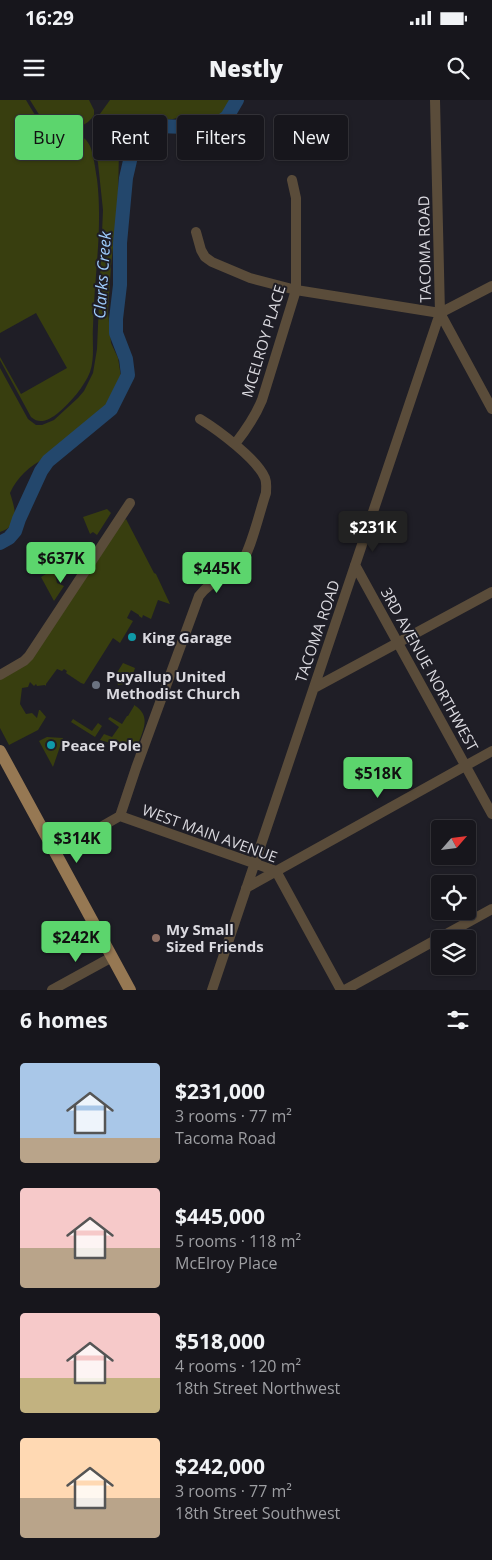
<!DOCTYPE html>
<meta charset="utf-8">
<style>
body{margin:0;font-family:"Open Sans",sans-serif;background:#242329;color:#f1f3f6;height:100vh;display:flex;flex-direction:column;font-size:19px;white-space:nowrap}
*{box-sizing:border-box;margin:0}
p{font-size:16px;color:#9e9fa3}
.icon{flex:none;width:28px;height:28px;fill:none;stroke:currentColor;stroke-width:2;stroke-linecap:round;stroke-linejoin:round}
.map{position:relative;height:890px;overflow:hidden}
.side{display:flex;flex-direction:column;background:#17161c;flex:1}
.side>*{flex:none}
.top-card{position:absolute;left:15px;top:15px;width:462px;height:45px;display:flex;gap:10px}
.needle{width:32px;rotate:62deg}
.controls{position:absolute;left:431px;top:720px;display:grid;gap:10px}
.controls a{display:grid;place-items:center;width:45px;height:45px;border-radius:5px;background:#17161c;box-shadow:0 1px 4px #0004,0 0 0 1px #36353b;font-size:25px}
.price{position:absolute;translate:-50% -42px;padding:0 11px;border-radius:5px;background:#5cd56d;color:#111;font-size:16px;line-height:32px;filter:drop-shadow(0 1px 2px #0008)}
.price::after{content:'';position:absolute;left:50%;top:30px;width:15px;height:11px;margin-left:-8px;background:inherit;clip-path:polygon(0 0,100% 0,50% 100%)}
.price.current{background:#222;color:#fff}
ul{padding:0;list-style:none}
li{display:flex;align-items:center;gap:15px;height:125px;padding:0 20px}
li span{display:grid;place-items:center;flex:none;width:140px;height:100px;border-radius:5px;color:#555}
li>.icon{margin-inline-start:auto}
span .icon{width:60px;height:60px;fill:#fffc;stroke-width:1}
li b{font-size:21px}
h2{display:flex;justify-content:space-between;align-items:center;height:60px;padding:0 20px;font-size:21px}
.pill{padding:0 18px;border-radius:5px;background:#17161c;box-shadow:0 1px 4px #0004,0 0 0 1px #36353b;font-size:18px;line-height:45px}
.pill.current{background:#5cd56d;color:#111}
.status{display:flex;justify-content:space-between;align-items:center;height:35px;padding:0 25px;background:#17161c;direction:ltr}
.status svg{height:14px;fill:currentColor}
header{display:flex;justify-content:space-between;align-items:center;height:65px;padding:0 20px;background:#17161c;font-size:22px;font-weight:800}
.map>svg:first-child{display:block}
.green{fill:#383e0f}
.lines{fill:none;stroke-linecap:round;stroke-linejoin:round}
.river{stroke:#23476c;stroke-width:14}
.minor{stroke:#5a4c3a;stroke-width:10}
.major{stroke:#967853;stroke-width:12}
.culture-dot{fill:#0f9aa8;stroke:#1f1e26;stroke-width:2}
.worship-dot{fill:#6b7280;stroke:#1f1e26;stroke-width:2}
.education-dot{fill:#8d6e63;stroke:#1f1e26;stroke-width:2}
.labels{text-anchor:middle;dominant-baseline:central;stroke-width:4;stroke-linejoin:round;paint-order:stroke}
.street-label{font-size:15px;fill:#dad9df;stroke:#1f1e26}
.poi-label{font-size:15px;font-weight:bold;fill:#dad9df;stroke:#1f1e26;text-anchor:start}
.water-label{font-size:16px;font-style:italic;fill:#9fcdfd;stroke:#1f1e26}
</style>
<div class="status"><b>16:29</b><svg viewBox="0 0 49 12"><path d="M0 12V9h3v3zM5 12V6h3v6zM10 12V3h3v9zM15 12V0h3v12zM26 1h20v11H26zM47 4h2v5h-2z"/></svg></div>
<header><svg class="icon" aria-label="menu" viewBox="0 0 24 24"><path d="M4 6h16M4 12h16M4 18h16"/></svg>Nestly<svg class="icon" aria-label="search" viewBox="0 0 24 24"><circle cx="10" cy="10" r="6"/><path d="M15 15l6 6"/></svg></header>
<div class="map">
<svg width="492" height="890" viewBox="0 0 492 890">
<rect width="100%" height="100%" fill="#1f1e26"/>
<!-- green -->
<path class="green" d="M 0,0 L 26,0 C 32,10 37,20 47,27 C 61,35 82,28 90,46 C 94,56 95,68 97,79 C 103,128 94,178 93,227 C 92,242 95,257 90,272 C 84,287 70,303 58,313 C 49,320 40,325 31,317 L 0,260 L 0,257 L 21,294 L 67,268 L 36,213 L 0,233 Z
M 30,0 L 89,0 L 94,10 L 94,15 L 92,18 L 88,22 L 77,29 L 71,29 L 55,26 L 48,23 L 38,13 Z
M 110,0 L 233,0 L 225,11 L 210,24 L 184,22 L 177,18 C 166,21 157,19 149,22 C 137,26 124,38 119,48 L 118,102 L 111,166 L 108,212 L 111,243 L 118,258 L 121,277 L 107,306 L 45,358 C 30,366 17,377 10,393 C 15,409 21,425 0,432 L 0,268 L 28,319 L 36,325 L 42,325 L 54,320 L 78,298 L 84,291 L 93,273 L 97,249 L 103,110 L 98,63 L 92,39 L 92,25 Z
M 107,409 L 111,413 L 97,435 L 93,432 L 90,434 L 83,417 Z
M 126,419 L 154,473 L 156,474 L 170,504 L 158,500 L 151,519 L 143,515 L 142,518 L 139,516 L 139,515 L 131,510 L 127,518 L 133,521 L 120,543 L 113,538 L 84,584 L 81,583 L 66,573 L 67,571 L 64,569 L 62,571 L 57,569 L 46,584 L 46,586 L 45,585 L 37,586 L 36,584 L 34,586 L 30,582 L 28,587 L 22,588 L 20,604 L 26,614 L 32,613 L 37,618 L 39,610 L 40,610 L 46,617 L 38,630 L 9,645 L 0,628 L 0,579 L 10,574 L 122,422 Z
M 54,446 L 59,449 L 65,448 L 75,469 L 74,471 L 71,470 L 67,472 L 66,470 L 63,470 L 50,449 Z
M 51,471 L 55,474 L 57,483 L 64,486 L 54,501 L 41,477 Z
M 123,563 L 135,568 L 130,583 L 118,585 L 115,576 Z
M 134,605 C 152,616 143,630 137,647 L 131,649 L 100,640 L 104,634 L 112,637 L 119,627 L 108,619 L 110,617 L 122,624 L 127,616 L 128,616 L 134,606 Z
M 73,619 L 92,631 L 98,623 L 102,626 L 95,637 L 71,622 Z
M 47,637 L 63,638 L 53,667 L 39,641 Z"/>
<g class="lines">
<!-- river -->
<path class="river" d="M 0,443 L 9,438 L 15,431 L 19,419 L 41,371 L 48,361 L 111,309 L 128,275 L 126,259 L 116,233 L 116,219 L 120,185 L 120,143 L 126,78 L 132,52 L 139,38 L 147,28 L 158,26 L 212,28 L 227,17 L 237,0"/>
<!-- minor -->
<path class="minor" d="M 196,132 L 201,150 L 205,157 L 212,162 L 250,178 L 296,190 L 440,213 L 492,186
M 440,213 L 492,309
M 235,344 C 246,330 255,317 262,300 L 296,190 L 296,98 L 292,80
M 355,465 L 492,714
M 0,575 L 24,561 L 29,556 L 130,403
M 314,588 L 492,492
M 120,716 L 136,668 L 199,496 C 211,480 225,478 239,466 C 250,455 260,410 266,393 C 266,387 267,383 265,378 C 257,359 218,330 200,319
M 120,716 L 276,771 L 341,890
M 55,753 L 120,716
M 246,788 L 492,651
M 52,890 L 112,857
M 212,890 L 440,213 L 435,0
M 345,890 L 492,809"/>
<!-- major -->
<path class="major" d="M 0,651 L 130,890"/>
</g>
<!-- markers -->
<g class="culture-dot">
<circle cx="132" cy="537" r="5"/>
<circle cx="51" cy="645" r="5"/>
</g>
<circle class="worship-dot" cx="96" cy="585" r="5"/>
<circle class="education-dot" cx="156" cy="838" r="5"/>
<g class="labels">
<!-- street labels -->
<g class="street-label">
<text transform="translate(424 149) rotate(-91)">TACOMA ROAD</text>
<text transform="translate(263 241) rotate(-73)">MCELROY PLACE</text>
<text transform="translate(317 531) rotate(-71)">TACOMA ROAD</text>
<text transform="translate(430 569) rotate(61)">3RD AVENUE NORTHWEST</text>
<text transform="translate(210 733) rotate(20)">WEST MAIN AVENUE</text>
</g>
<!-- poi labels -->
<g class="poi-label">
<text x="142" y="537">King Garage</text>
<text x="106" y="576">Puyallup United<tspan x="106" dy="17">Methodist Church</tspan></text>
<text x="61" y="645">Peace Pole</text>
<text x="166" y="829">My Small<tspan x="166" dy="17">Sized Friends</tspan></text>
</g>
<!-- water labels -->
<g class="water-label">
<text transform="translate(102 175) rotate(-86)">Clarks Creek</text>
</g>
</g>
</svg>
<div class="controls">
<a><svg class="needle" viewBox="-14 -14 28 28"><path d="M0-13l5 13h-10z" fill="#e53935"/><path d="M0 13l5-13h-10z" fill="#9e9fa3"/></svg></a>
<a><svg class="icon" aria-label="locate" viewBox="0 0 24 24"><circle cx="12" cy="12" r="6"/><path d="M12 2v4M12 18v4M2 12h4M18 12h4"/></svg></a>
<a><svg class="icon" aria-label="layers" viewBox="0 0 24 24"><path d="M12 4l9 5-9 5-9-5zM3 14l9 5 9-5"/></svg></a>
</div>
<b class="price current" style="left:373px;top:453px">$231K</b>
<b class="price" style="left:61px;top:484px">$637K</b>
<b class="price" style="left:217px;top:494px">$445K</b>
<b class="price" style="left:378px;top:699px">$518K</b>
<b class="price" style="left:77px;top:764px">$314K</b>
<b class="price" style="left:76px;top:863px">$242K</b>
<div class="top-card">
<a class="pill current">Buy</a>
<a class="pill">Rent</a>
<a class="pill">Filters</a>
<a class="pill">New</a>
</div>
</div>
<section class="side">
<h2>6 homes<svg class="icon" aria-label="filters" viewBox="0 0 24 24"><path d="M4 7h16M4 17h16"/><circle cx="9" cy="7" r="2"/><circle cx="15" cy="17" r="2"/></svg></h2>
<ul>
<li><span style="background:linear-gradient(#a9c7e8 75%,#b9a48a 0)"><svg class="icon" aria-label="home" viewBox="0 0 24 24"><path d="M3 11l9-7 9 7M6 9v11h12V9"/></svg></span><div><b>$231,000</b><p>3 rooms · 77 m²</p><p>Tacoma Road</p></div></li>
<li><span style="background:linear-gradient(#f6c9c9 60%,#b9a48a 0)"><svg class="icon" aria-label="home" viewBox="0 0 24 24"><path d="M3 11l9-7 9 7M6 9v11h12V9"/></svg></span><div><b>$445,000</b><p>5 rooms · 118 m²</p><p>McElroy Place</p></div></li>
<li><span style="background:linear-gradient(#f6c9c9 65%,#c2b280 0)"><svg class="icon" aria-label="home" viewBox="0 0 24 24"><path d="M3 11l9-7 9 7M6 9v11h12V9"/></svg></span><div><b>$518,000</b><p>4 rooms · 120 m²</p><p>18th Street Northwest</p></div></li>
<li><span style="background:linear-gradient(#ffd9b3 60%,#b9a48a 0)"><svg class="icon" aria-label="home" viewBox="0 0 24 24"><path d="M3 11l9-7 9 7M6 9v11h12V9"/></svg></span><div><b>$242,000</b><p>3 rooms · 77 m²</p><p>18th Street Southwest</p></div></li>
</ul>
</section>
